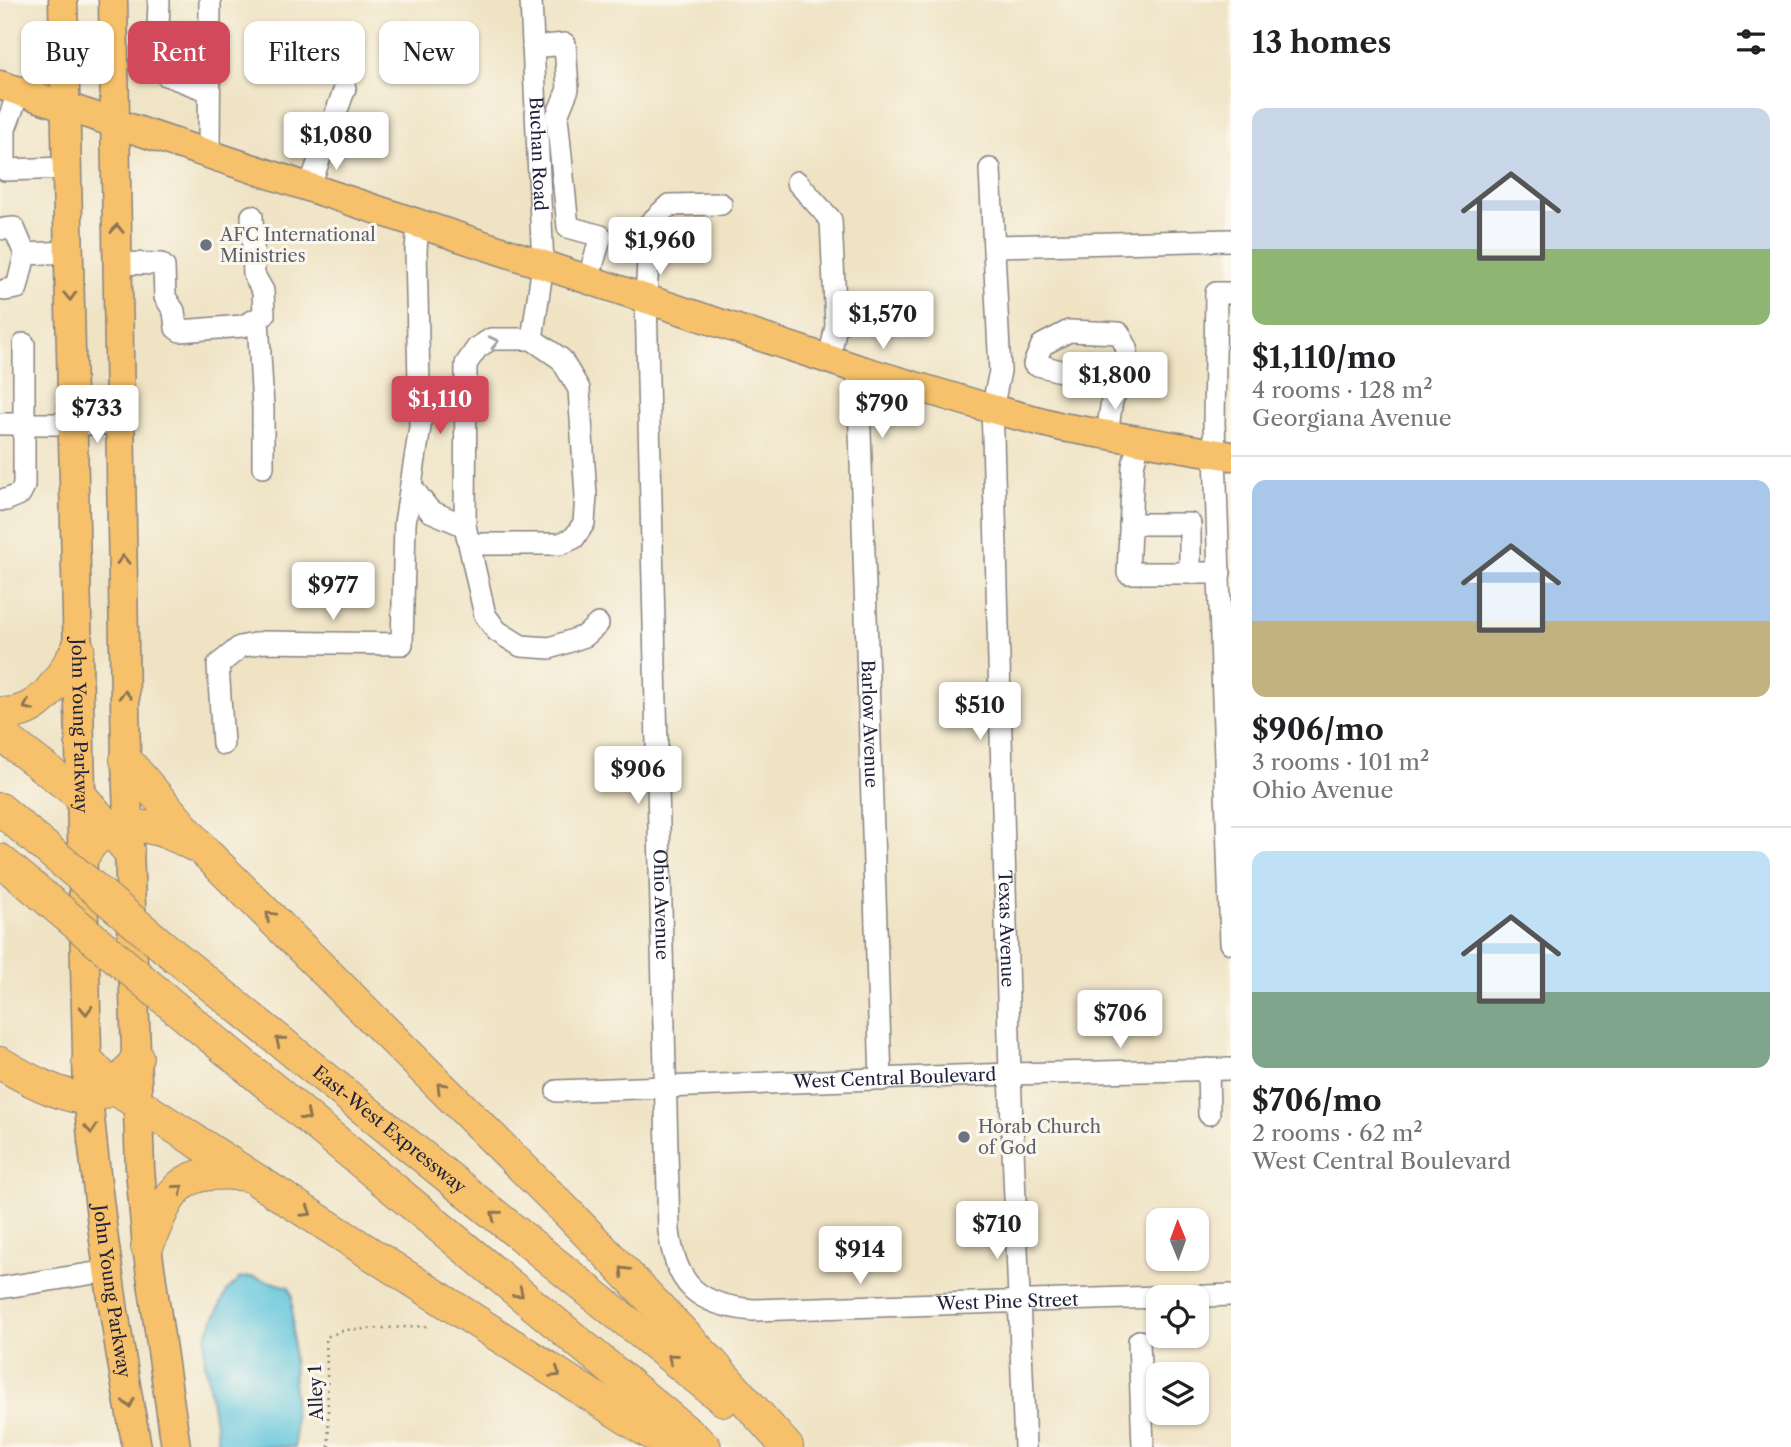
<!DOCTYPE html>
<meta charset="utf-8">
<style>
body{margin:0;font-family:"Libre Caslon Text",serif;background:#f6f6f6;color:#202124;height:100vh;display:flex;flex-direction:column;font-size:26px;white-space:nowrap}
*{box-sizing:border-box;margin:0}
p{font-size:23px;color:#757577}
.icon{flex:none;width:38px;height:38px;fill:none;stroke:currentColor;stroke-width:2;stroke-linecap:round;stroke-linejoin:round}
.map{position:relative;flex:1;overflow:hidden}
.drawer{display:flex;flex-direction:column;background:#fff;width:560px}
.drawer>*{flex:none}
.guide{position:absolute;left:21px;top:21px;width:665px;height:63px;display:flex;gap:14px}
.needle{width:46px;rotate:359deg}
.controls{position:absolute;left:1146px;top:1208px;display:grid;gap:14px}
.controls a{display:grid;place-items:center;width:63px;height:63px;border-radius:14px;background:#fff;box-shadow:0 2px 5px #0004;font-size:35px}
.price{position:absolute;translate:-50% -60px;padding:0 16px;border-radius:7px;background:#fff;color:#222;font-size:23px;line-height:46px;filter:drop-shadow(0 2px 4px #0008)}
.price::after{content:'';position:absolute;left:50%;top:42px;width:21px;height:16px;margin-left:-10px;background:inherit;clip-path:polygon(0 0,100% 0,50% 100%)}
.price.active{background:#d1495b;color:#fff}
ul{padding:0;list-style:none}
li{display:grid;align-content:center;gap:14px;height:371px;padding:0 21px}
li+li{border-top:2px solid #e0e0e0}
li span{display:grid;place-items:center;height:217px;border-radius:14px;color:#555}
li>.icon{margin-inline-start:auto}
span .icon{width:126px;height:126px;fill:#fffc;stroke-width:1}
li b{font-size:30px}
h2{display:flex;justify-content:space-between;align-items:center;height:84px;padding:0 21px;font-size:30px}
.tag{padding:0 24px;border-radius:14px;background:#fff;box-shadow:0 2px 5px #0004;font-size:24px;line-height:63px}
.tag.active{background:#d1495b;color:#fff}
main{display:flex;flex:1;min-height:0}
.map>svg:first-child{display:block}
.water{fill:#5ec4dc;stroke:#40738c;stroke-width:2}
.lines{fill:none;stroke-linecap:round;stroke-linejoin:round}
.minor-casing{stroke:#888280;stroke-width:24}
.major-casing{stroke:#888280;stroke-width:31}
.highway-casing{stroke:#888280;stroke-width:34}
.path{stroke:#888280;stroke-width:2.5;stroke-dasharray:2 5;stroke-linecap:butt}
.minor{stroke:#fff;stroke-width:21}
.major{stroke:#f6c16b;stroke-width:28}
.highway{stroke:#f6c16b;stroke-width:32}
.highway-bridge-casing{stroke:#888280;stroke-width:34;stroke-linecap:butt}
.highway-bridge{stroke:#f6c16b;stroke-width:32}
.oneway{stroke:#8c7253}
.oneway2{stroke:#9c9ca7}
.worship-dot{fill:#6b7280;stroke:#fbf7ec;stroke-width:2.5}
.labels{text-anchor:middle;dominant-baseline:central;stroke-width:6;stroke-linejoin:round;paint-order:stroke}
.street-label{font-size:18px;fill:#22223b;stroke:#fbf7ec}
.worship-label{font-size:18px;fill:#5b616d;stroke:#fbf7ec;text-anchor:start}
</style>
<main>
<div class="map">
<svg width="1231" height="1447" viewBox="0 0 1231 1447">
<rect width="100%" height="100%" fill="#fbf7ec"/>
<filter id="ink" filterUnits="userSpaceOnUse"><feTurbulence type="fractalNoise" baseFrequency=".0143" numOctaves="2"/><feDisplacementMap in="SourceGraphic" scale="14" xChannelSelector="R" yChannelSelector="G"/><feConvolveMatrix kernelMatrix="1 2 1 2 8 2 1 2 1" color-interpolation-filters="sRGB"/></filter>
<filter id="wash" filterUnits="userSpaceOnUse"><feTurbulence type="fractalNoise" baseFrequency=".00686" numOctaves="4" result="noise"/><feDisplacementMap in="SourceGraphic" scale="28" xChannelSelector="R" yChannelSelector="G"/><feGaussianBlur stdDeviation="1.57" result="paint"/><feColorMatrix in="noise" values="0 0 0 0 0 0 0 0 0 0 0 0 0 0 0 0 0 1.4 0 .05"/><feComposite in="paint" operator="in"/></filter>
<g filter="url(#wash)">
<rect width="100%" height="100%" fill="#efe3c4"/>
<!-- water -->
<path class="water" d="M 253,1277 L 289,1287 L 292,1296 L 295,1447 L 219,1447 L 204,1356 L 206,1336 L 227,1291 L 240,1278 Z"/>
</g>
<g filter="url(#ink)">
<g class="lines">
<!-- minor casing -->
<g class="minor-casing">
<g id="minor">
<path d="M 159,0 L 157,59 L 166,75 L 209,91"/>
<path id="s1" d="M 531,0 L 543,265 L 532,339"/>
<path d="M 533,47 L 565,44 L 568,89 L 557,116 L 568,227 L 601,236 L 588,280"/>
<path d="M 19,91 L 5,129 L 5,170 L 67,168"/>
<path d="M 209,155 L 210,0"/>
<path id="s2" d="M 990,169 L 1000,371 L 992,409 L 993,436 L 1010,1074 L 1025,1447"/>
<path d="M 797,182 L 831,220 L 836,326 L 829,360"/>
<path d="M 309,188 L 345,88"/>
<path id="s3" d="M 721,204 L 669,205 L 650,223 L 646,299 L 669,1231 C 676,1286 698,1305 753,1310 L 1158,1297"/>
<path d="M 4,229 L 14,228 L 25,254 L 17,288 L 5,290"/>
<path d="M 994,246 L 1231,240"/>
<path d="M 25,254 L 69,252"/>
<path d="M 118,263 L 161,264 L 164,267 L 165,297 L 174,311 L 176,328 L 180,331 L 243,326 L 264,315 L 263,291 L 254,275 L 252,216"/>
<path d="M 1231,293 L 1216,293 L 1214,423 L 1231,943"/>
<path d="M 258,319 L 263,408 L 263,467"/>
<path id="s4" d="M 858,369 L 881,1080"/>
<path d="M 0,424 L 121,424"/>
<path d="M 1107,435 L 1112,400 L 1124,376 L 1127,348 L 1119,333 L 1069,331 L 1042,345 L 1034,364 L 1117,386"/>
<path d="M 1139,442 L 1133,466 L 1128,573 L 1220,573"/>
<path d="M 411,486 L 430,511 L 465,526"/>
<path d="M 0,500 L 6,500 L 20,494 L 24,486 L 24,344"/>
<path d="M 1130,524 L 1190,524 L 1190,573"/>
<path d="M 469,544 L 560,544 L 574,538 L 584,523 L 586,496 L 579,389 L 561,359 L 532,339 L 491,339 L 477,348 L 466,364 L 465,526 L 485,615 L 497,631 L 521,646 L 550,648 L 585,636 L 598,624"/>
<path d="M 223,744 L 218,665 L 240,647 L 264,642 L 402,644 L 405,523 L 420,427 L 416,250 L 418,225"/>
<path d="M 1208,1069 L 1209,1114"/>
<path id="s5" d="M 557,1091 L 1010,1074 L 1231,1069"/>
<path d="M 0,1288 L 108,1271"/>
<path d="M 1181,1297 L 1231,1295"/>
<path d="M 1139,1341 L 1143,1447"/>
</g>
</g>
<!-- major casing -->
<g class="major-casing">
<g id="major">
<path id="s6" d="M 63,0 L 88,1097 C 99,1215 115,1331 137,1447"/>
<path d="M 113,0 L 126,760 L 140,1169 L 147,1247 L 176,1447"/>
<path d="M 0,85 L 858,369 L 992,409 L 1062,427 L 1231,456"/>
</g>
</g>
<!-- highway casing -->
<g class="highway-casing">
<g id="highway">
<path d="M 0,713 C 40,718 61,677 78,648"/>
<path d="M 0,734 L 81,796 L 128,850"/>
<path d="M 126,760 L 204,851 L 566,1211 L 712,1363 L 787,1447"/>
<path d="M 0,809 L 38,841"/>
<path d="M 82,857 C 86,852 90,844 95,840 C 126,814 164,829 193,845"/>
<path d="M 0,860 L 41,894"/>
<path id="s7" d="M 177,958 L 724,1400"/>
<path d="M 178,1010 L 705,1447"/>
<path d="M 88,1061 L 112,1087 L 645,1430 L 674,1447"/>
<path d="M 0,1063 C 20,1075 64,1100 87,1097 C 110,1095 128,1076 137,1057"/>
<path d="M 147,1247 C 171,1188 178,1167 248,1175"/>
</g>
</g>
<!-- path -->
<path class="path" d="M 329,1447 L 326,1337 L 345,1330 L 428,1326"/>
<!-- minor -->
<use href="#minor" class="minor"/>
<!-- major -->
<use href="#major" class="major"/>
<!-- highway -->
<use href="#highway" class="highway"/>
<!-- highway-bridge casing -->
<g class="highway-bridge-casing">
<path id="highway-bridge" d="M 38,841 L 177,958
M 41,894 L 178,1010"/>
</g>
<!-- highway-bridge -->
<use href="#highway-bridge" class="highway-bridge"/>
</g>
<!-- one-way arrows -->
<defs><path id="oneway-chevron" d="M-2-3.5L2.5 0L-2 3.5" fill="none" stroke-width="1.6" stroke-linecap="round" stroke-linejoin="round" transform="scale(1.75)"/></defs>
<g class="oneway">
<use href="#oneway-chevron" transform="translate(117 229) rotate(-91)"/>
<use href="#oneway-chevron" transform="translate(70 296) rotate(88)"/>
<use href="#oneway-chevron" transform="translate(123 560) rotate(-91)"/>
<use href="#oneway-chevron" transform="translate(125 695) rotate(-91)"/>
<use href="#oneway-chevron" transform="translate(28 706) rotate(154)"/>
<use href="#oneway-chevron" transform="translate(270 916) rotate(-136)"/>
<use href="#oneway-chevron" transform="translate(86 1010) rotate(88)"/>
<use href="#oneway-chevron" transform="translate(280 1041) rotate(-141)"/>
<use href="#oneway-chevron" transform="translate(441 1087) rotate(-135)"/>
<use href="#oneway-chevron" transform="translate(306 1116) rotate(40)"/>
<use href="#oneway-chevron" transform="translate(91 1129) rotate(85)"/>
<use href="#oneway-chevron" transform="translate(179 1189) rotate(-41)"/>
<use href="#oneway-chevron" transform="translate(307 1212) rotate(33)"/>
<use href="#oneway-chevron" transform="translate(495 1215) rotate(-141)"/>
<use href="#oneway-chevron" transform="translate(624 1271) rotate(-134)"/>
<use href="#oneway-chevron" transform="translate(519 1293) rotate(40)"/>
<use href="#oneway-chevron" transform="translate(672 1358) rotate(-141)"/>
<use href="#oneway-chevron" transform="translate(556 1373) rotate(33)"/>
<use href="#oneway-chevron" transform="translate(129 1403) rotate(79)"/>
</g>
<use class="oneway2" href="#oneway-chevron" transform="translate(494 342) rotate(-13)"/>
</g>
<!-- markers -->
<g class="worship-dot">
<circle cx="206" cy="245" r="7"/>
<circle cx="964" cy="1137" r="7"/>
</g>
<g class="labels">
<!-- street labels -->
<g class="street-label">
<text stroke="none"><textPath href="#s1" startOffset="154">Buchan Road</textPath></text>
<text stroke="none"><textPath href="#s4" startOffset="355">Barlow Avenue</textPath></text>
<text stroke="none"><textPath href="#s6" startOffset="726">John Young Parkway</textPath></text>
<text stroke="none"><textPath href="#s3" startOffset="760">Ohio Avenue</textPath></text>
<text stroke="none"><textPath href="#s2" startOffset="761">Texas Avenue</textPath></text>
<text stroke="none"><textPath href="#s5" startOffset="338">West Central Boulevard</textPath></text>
<text stroke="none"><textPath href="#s7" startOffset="273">East-West Expressway</textPath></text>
<text stroke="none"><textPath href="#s6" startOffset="1293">John Young Parkway</textPath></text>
<text stroke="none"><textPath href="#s3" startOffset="1470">West Pine Street</textPath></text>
<text transform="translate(316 1393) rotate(-92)">Alley 1</text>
</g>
<!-- worship labels -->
<g class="worship-label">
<text x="220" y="235">AFC International<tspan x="220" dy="21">Ministries</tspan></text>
<text x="978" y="1127">Horab Church<tspan x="978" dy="21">of God</tspan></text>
</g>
</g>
</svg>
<div class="controls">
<a><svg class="needle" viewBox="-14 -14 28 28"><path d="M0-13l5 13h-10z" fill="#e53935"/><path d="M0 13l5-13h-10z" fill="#757577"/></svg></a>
<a><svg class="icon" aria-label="locate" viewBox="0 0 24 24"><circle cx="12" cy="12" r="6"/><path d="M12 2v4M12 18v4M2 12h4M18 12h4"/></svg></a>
<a><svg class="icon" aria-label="layers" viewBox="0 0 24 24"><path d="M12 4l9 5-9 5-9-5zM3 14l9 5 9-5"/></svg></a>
</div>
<b class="price" style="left:336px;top:172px">$1,080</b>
<b class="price" style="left:660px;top:277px">$1,960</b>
<b class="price" style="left:883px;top:351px">$1,570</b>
<b class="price" style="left:1115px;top:412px">$1,800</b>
<b class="price active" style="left:440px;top:436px">$1,110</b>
<b class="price" style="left:882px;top:440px">$790</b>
<b class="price" style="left:97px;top:445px">$733</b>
<b class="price" style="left:333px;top:622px">$977</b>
<b class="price" style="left:980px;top:742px">$510</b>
<b class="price" style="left:638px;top:806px">$906</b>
<b class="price" style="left:1120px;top:1050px">$706</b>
<b class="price" style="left:997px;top:1261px">$710</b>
<b class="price" style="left:860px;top:1286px">$914</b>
<div class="guide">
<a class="tag">Buy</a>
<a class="tag active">Rent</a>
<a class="tag">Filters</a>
<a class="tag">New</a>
</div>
</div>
<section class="drawer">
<h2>13 homes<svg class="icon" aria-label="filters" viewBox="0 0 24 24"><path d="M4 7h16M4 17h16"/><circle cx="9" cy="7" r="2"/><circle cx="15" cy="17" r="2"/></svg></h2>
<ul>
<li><span style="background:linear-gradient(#c9d6e8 65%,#8fb573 0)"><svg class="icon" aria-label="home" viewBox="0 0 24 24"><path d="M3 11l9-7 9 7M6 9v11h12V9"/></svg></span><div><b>$1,110/mo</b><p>4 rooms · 128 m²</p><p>Georgiana Avenue</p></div></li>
<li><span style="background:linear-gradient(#a9c7e8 65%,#c2b280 0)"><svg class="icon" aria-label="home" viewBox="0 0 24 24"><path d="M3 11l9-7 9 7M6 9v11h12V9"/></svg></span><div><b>$906/mo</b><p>3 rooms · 101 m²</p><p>Ohio Avenue</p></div></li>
<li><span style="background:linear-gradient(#bfe0f5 65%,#7fa58c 0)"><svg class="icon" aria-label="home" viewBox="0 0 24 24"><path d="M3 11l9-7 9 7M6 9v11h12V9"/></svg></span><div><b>$706/mo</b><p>2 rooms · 62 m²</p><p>West Central Boulevard</p></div></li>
</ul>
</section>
</main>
